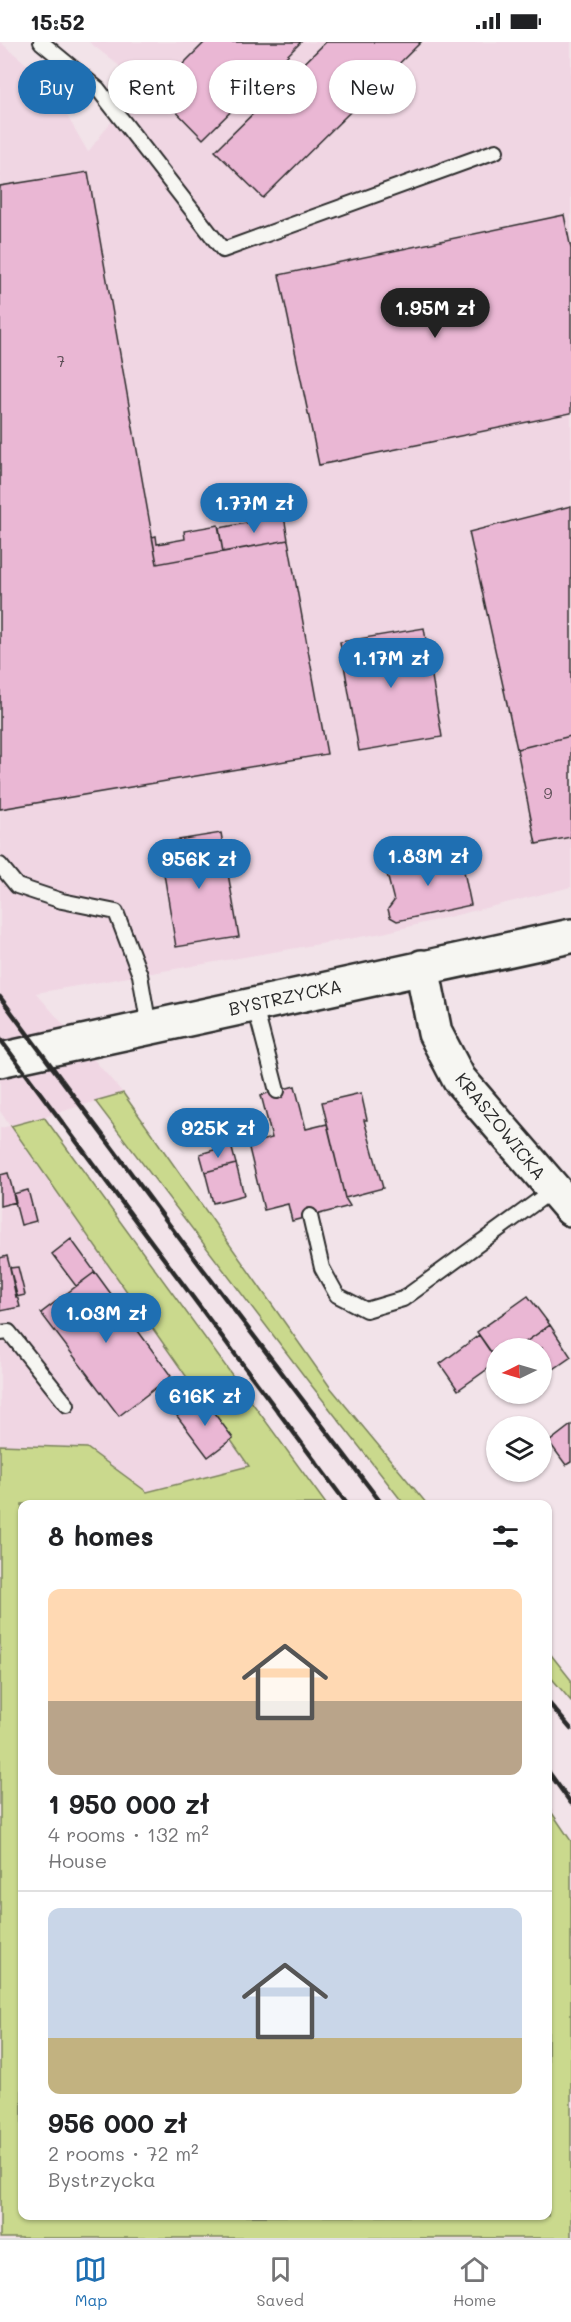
<!DOCTYPE html>
<meta charset="utf-8">
<style>
body{margin:0;font-family:Mali,sans-serif;background:#f2f2f2;color:#202124;height:100vh;display:flex;flex-direction:column;font-size:22px;white-space:nowrap}
*{box-sizing:border-box;margin:0}
p{font-size:20px;color:#757577}
.icon{flex:none;width:33px;height:33px;fill:none;stroke:currentColor;stroke-width:2;stroke-linecap:round;stroke-linejoin:round}
.map{position:relative;flex:1;overflow:hidden}
.sheet{position:absolute;left:18px;top:1458px;width:534px;height:720px;display:flex;flex-direction:column;background:#fff;border-radius:12px;box-shadow:0 2px 4px #0004}
.sheet>*{flex:none}
.top-card{position:absolute;left:18px;top:18px;width:536px;height:54px;display:flex;gap:12px}
.needle{width:39px;rotate:265deg}
.tools{position:absolute;left:486px;top:1296px;display:grid;gap:12px}
.tools a{display:grid;place-items:center;width:66px;height:66px;border-radius:50%;background:#fff;box-shadow:0 2px 4px #0004;font-size:30px}
.price{position:absolute;translate:-50% -51px;padding:0 14px;border-radius:21px;background:#1f6fb2;color:#fff;font-size:20px;line-height:39px;filter:drop-shadow(0 2px 3px #0008)}
.price::after{content:'';position:absolute;left:50%;top:36px;width:18px;height:14px;margin-left:-9px;background:inherit;clip-path:polygon(0 0,100% 0,50% 100%)}
.price.on{background:#222;color:#fff}
ul{padding:0;list-style:none}
li{display:grid;align-content:center;gap:12px;height:318px;padding:0 30px}
li+li{border-top:2px solid #e0e0e0}
li span{display:grid;place-items:center;height:186px;border-radius:12px;color:#555}
li>.icon{margin-inline-start:auto}
span .icon{width:108px;height:108px;fill:#fffc;stroke-width:1}
li b{font-size:26px}
h2{display:flex;justify-content:space-between;align-items:center;height:72px;padding:0 30px;font-size:26px}
.chip{padding:0 21px;border-radius:27px;background:#fff;box-shadow:0 2px 4px #0004;font-size:21px;line-height:54px}
.chip.on{background:#1f6fb2;color:#fff}
.status{display:flex;justify-content:space-between;align-items:center;height:42px;padding:0 30px;background:#fff;direction:ltr}
.status svg{height:16px;fill:currentColor}
.tab-bar{display:flex;justify-content:space-around;align-items:center;height:84px;border-top:2px solid #e0e0e0;background:#fff;font-size:16px;color:#757577}
.tab-bar a{display:grid;justify-items:center;gap:3px}
.tab-bar .on{color:#1f6fb2}
.map>svg:first-child{display:block}
.built{fill:#f0d6e3}
.green{fill:#cad98d;stroke:#7a825c;stroke-width:1.5}
.building{fill:#eab7d4;stroke:#2b2b2b;stroke-width:1.5}
.lines{fill:none;stroke-linecap:round;stroke-linejoin:round}
.lane-casing{stroke:#2b2b2b;stroke-width:18}
.secondary-casing{stroke:#2b2b2b;stroke-width:38}
.lane{stroke:#f6f6f2;stroke-width:14}
.secondary{stroke:#f6f6f2;stroke-width:33}
.rail{stroke:#2b2b2b;stroke-width:4.5}
.labels{text-anchor:middle;dominant-baseline:central;stroke-width:5;stroke-linejoin:round;paint-order:stroke}
.number-label{font-size:15px;fill:#5b4e55}
.street-label{font-size:18px;fill:#2b2b2b;stroke:#f6f6f2}
</style>
<div class="status"><b>15:52</b><svg viewBox="0 0 49 12"><path d="M0 12V9h3v3zM5 12V6h3v6zM10 12V3h3v9zM15 12V0h3v12zM26 1h20v11H26zM47 4h2v5h-2z"/></svg></div>
<div class="map">
<svg width="571" height="2196" viewBox="0 0 571 2196">
<rect width="100%" height="100%" fill="#f2e3e9"/>
<filter id="ink" filterUnits="userSpaceOnUse"><feTurbulence type="fractalNoise" baseFrequency=".0167" numOctaves="2"/><feDisplacementMap in="SourceGraphic" scale="12" xChannelSelector="R" yChannelSelector="G"/><feConvolveMatrix kernelMatrix="1 2 1 2 8 2 1 2 1" color-interpolation-filters="sRGB"/></filter>
<g filter="url(#ink)">
<!-- built -->
<path class="built" d="M 0,0 L 47,39 L 88,110 L 141,41 L 89,0 L 571,0 L 571,845 L 383,891 L 36,951 L 123,1051 L 11,1085 L 249,1424 L 201,1439 L 147,1450 L 87,1406 L 0,1403 L 0,1086 L 10,1084 L 0,1069 Z"/>
<!-- green -->
<path class="green" d="M 123,1051 L 330,1345 L 427,1462 L 404,1462 L 308,1339 L 95,1059 Z
M 44,1075 L 326,1462 L 22,1462 L 22,2174 L 548,2174 L 548,1765 L 571,1799 L 571,2196 L 0,2196 L 0,1403 L 87,1406 L 147,1450 L 249,1424 L 11,1084 Z
M 548,1609 L 571,1638 L 571,1659 L 548,1632 Z"/>
<!-- building -->
<path class="building" d="M 205,0 L 301,0 L 203,97 L 156,49 Z
M 326,0 L 421,0 L 263,156 L 215,109 Z
M 272,28 L 284,41 L 262,64 L 249,51 Z
M 88,130 L 157,522 L 288,498 L 327,712 L 0,767 L 0,144 Z
M 564,173 L 571,207 L 571,371 L 319,423 L 279,233 Z
M 571,464 L 571,694 L 517,707 L 469,490 Z
M 284,474 L 288,498 L 223,510 L 219,486 Z
M 218,483 L 223,510 L 157,522 L 152,495 L 156,494 L 157,502 L 185,497 L 184,489 Z
M 424,586 L 442,695 L 359,709 L 340,600 Z
M 571,694 L 571,795 L 536,802 L 517,707 Z
M 221,791 L 239,895 L 176,905 L 159,801 Z
M 460,810 L 471,863 L 397,879 L 390,875 L 388,867 L 394,859 L 386,828 Z
M 295,1044 L 306,1087 L 327,1082 L 345,1156 L 350,1164 L 292,1179 L 288,1162 L 264,1168 L 248,1102 L 272,1096 L 261,1053 Z
M 361,1051 L 367,1078 L 364,1078 L 383,1146 L 345,1156 L 322,1060 Z
M 231,1103 L 236,1122 L 205,1130 L 200,1112 Z
M 236,1122 L 244,1153 L 213,1161 L 205,1130 Z
M 8,1131 L 16,1160 L 0,1164 L 0,1133 Z
M 28,1148 L 36,1179 L 21,1183 L 13,1152 Z
M 71,1197 L 95,1230 L 76,1244 L 52,1212 Z
M 7,1214 L 20,1265 L 0,1269 L 0,1216 Z
M 18,1225 L 25,1253 L 16,1255 L 10,1226 Z
M 95,1230 L 171,1334 L 119,1374 L 41,1271 Z
M 528,1254 L 550,1283 L 517,1306 L 496,1306 L 496,1317 L 477,1290 Z
M 550,1283 L 571,1315 L 542,1335 L 542,1306 L 517,1306 Z
M 479,1293 L 496,1318 L 496,1321 L 458,1348 L 440,1322 Z
M 202,1355 L 233,1396 L 208,1415 L 177,1374 Z
M 571,1383 L 571,1420 L 566,1423 L 549,1400 Z"/>
<g class="lines">
<!-- lane casing -->
<g class="lane-casing">
<path id="lane" d="M 41,0 L 98,47 L 223,208 L 496,109
M 0,823 L 17,844 L 62,859 L 116,870 L 140,933 L 149,985
M 254,961 L 277,1049
M 310,1174 L 322,1226 L 337,1253 L 366,1268 L 403,1257 L 554,1147
M 0,1291 L 9,1290 L 67,1363"/>
</g>
<!-- secondary casing -->
<g class="secondary-casing">
<path id="secondary" d="M 422,925 L 435,991 L 459,1037 L 571,1167
M 0,1018 L 571,894"/>
</g>
<!-- lane -->
<use href="#lane" class="lane"/>
<!-- secondary -->
<use href="#secondary" class="secondary"/>
<!-- rail -->
<path class="rail" d="M 0,955 L 183,1201 L 382,1462
M 0,997 L 347,1462
M 548,1660 L 571,1687
M 548,1729 L 571,1761"/>
</g>
</g>
<g class="labels">
<!-- number labels -->
<g class="number-label">
<text x="61" y="319">7</text>
<text x="548" y="751">9</text>
</g>
<!-- street labels -->
<g class="street-label">
<text transform="translate(285 955) rotate(-12)">BYSTRZYCKA</text>
<text transform="translate(501 1084) rotate(51)">KRASZOWICKA</text>
</g>
</g>
</svg>
<div class="tools">
<a><svg class="needle" viewBox="-14 -14 28 28"><path d="M0-13l5 13h-10z" fill="#e53935"/><path d="M0 13l5-13h-10z" fill="#757577"/></svg></a>
<a><svg class="icon" aria-label="layers" viewBox="0 0 24 24"><path d="M12 4l9 5-9 5-9-5zM3 14l9 5 9-5"/></svg></a>
</div>
<b class="price on" style="left:435px;top:297px">1.95M zł</b>
<b class="price" style="left:254px;top:492px">1.77M zł</b>
<b class="price" style="left:391px;top:647px">1.17M zł</b>
<b class="price" style="left:428px;top:845px">1.83M zł</b>
<b class="price" style="left:199px;top:848px">956K zł</b>
<b class="price" style="left:218px;top:1117px">925K zł</b>
<b class="price" style="left:106px;top:1302px">1.03M zł</b>
<b class="price" style="left:205px;top:1385px">616K zł</b>
<div class="top-card">
<a class="chip on">Buy</a>
<a class="chip">Rent</a>
<a class="chip">Filters</a>
<a class="chip">New</a>
</div>
<section class="sheet">
<h2>8 homes<svg class="icon" aria-label="filters" viewBox="0 0 24 24"><path d="M4 7h16M4 17h16"/><circle cx="9" cy="7" r="2"/><circle cx="15" cy="17" r="2"/></svg></h2>
<ul>
<li><span style="background:linear-gradient(#ffd9b3 60%,#b9a48a 0)"><svg class="icon" aria-label="home" viewBox="0 0 24 24"><path d="M3 11l9-7 9 7M6 9v11h12V9"/></svg></span><div><b>1 950 000 zł</b><p>4 rooms · 132 m²</p><p>House</p></div></li>
<li><span style="background:linear-gradient(#c9d6e8 70%,#c2b280 0)"><svg class="icon" aria-label="home" viewBox="0 0 24 24"><path d="M3 11l9-7 9 7M6 9v11h12V9"/></svg></span><div><b>956 000 zł</b><p>2 rooms · 72 m²</p><p>Bystrzycka</p></div></li>
</ul>
</section>
</div>
<nav class="tab-bar">
<a class="on"><svg class="icon" aria-label="map" viewBox="0 0 24 24"><path d="M3 6l6-2 6 2 6-2v14l-6 2-6-2-6 2zM9 4v14M15 6v14"/></svg>Map</a>
<a><svg class="icon" aria-label="saved" viewBox="0 0 24 24"><path d="M7 4h10v16l-5-4-5 4z"/></svg>Saved</a>
<a><svg class="icon" aria-label="home" viewBox="0 0 24 24"><path d="M3 11l9-7 9 7M6 9v11h12V9"/></svg>Home</a>
</nav>
